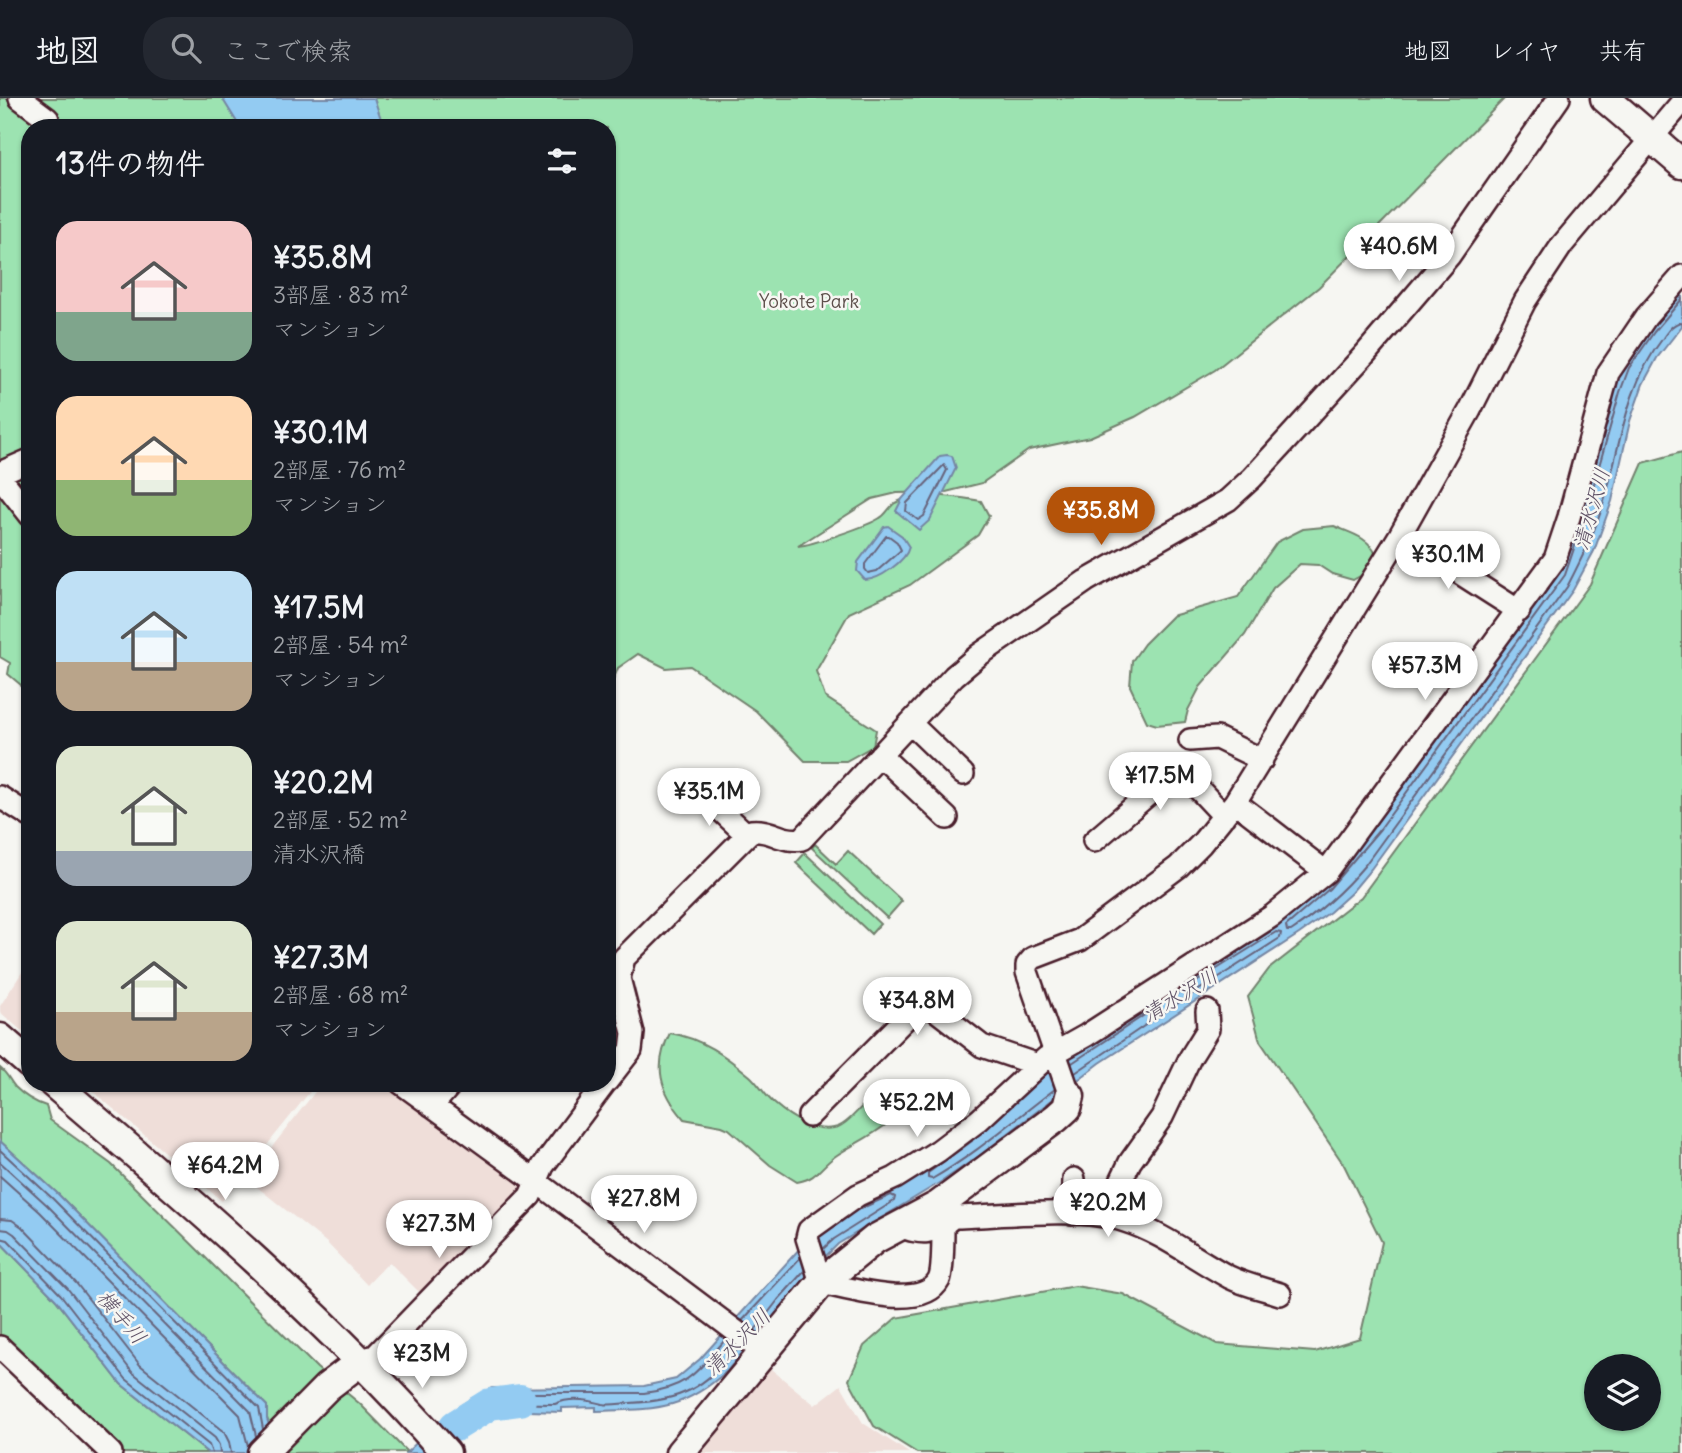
<!DOCTYPE html>
<html lang="ja">
<meta charset="utf-8">
<style>
body{margin:0;font-family:Delius,"Klee One",sans-serif;background:#242831;color:#f1f3f6;height:100vh;display:flex;flex-direction:column;font-size:26px;white-space:nowrap}
*{box-sizing:border-box;margin:0}
p{font-size:23px;color:#9ea1a6}
.icon{flex:none;width:38px;height:38px;fill:none;stroke:currentColor;stroke-width:2;stroke-linecap:round;stroke-linejoin:round}
.map{position:relative;flex:1;overflow:hidden}
.side{position:absolute;left:21px;top:21px;width:595px;height:973px;display:flex;flex-direction:column;background:#171b24;border-radius:28px;box-shadow:0 2px 5px #0004}
.side>*{flex:none}
.fabs{position:absolute;left:1584px;top:1256px;display:grid;gap:14px}
.fabs a{display:grid;place-items:center;width:77px;height:77px;border-radius:50%;background:#171b24;box-shadow:0 2px 5px #0004;font-size:35px}
.price{position:absolute;translate:-50% -60px;padding:0 16px;border-radius:24px;background:#fff;color:#222;font-size:23px;line-height:46px;filter:drop-shadow(0 2px 4px #0008)}
.price::after{content:'';position:absolute;left:50%;top:42px;width:21px;height:16px;margin-left:-10px;background:inherit;clip-path:polygon(0 0,100% 0,50% 100%)}
.price.active{background:#b45309;color:#fff}
ul{padding:0;list-style:none}
li{display:flex;align-items:center;gap:21px;height:175px;padding:0 35px}
li span{display:grid;place-items:center;flex:none;width:196px;height:140px;border-radius:21px;color:#555}
li>.icon{margin-inline-start:auto}
span .icon{width:84px;height:84px;fill:#fffc;stroke-width:1}
li b{font-size:30px}
h2{display:flex;justify-content:space-between;align-items:center;height:84px;padding:0 35px;font-size:30px}
header{display:flex;align-items:center;gap:42px;box-sizing:border-box;height:98px;padding:0 35px;background:#171b24;border-bottom:2px solid #363941}
header strong{font-size:33px}
nav{display:flex;gap:38px;margin-inline-start:auto;font-size:24px}
.search{width:490px;height:63px;background:#242831;display:flex;align-items:center;gap:18px;box-sizing:border-box;padding:0 24px;border-radius:28px;color:#9ea1a6;font-size:26px}
.map>svg:first-child{display:block}
.built{fill:#efded9}
.green{fill:#9ce3b1;stroke:#73816e;stroke-width:2;fill-rule:evenodd}
.water{fill:#93cbf2;stroke:#7686a2;stroke-width:2}
.lines{fill:none;stroke-linecap:round;stroke-linejoin:round}
.shore{stroke:#67647b;stroke-width:2}
.river{stroke:#93cbf2;stroke-width:32}
.street-casing{stroke:#4a1f2b;stroke-width:26}
.secondary-casing{stroke:#4a1f2b;stroke-width:33}
.street{stroke:#f6f6f2;stroke-width:21}
.secondary{stroke:#f6f6f2;stroke-width:28}
.labels{text-anchor:middle;dominant-baseline:central;stroke-width:5;stroke-linejoin:round;paint-order:stroke}
.park-label{font-size:19px;fill:#5e504c;stroke:#f6f6f2}
.water-label{font-size:21px;font-style:italic;fill:#605367;stroke:#f6f6f2}
</style>
<header>
<strong>地図</strong>
<div class="search"><svg class="icon" aria-label="search" viewBox="0 0 24 24"><circle cx="10" cy="10" r="6"/><path d="M15 15l6 6"/></svg>ここで検索</div>
<nav><a>地図</a><a>レイヤ</a><a>共有</a></nav>
</header>
<div class="map">
<svg width="1682" height="1355" viewBox="0 0 1682 1355">
<rect width="100%" height="100%" fill="#f6f6f2"/>
<filter id="ink" filterUnits="userSpaceOnUse"><feTurbulence type="fractalNoise" baseFrequency=".0143" numOctaves="2"/><feDisplacementMap in="SourceGraphic" scale="14" xChannelSelector="R" yChannelSelector="G"/><feConvolveMatrix kernelMatrix="1 2 1 2 8 2 1 2 1" color-interpolation-filters="sRGB"/></filter>
<g filter="url(#ink)">
<!-- built -->
<path class="built" d="M 30,862 L 30,940 L 0,914 L 0,908 Z
M 83,985 L 317,985 L 222,1103 Z
M 322,985 L 386,985 L 527,1087 L 421,1196 L 389,1164 L 367,1187 L 327,1145 L 247,1081 Z
M 766,1267 L 815,1307 L 841,1287 L 863,1325 L 909,1355 L 693,1355 Z"/>
<!-- green -->
<path class="green" d="M 0,0 L 1505,0 L 1319,189 L 1215,272 L 1135,319 L 1090,339 L 1029,352 L 982,385 L 946,394 L 897,395 L 872,401 L 798,448 C 811,447 868,428 880,420 C 886,417 889,409 895,405 C 919,392 956,399 981,403 L 989,418 L 978,437 L 910,487 L 849,515 L 816,573 L 825,599 L 876,632 L 873,648 L 846,663 L 805,663 L 756,613 L 690,568 L 666,570 L 638,556 L 618,570 L 607,597 L 607,30 L 30,30 L 30,607 L 25,603 L 21,587 L 8,576 L 10,565 L 0,559 Z
M 1682,354 L 1682,1355 L 917,1355 L 874,1328 L 849,1282 L 864,1248 L 896,1220 L 1075,1188 L 1123,1196 L 1217,1246 L 1315,1254 L 1360,1240 L 1382,1144 L 1344,1067 L 1260,943 L 1248,899 L 1269,871 L 1361,799 L 1590,486 L 1643,365 ZM 1596,1269 L 1648,1269 L 1648,1321 L 1596,1321 Z
M 1334,428 C 1350,435 1369,439 1376,457 L 1369,473 L 1353,482 L 1332,476 L 1318,467 L 1300,466 L 1273,490 L 1245,537 L 1200,589 L 1188,612 L 1185,624 L 1157,627 L 1147,624 L 1130,588 L 1132,563 L 1144,546 L 1172,518 L 1238,499 L 1277,444 L 1303,431 Z
M 815,746 L 836,766 L 848,753 L 902,803 L 887,820 L 812,750 Z
M 805,755 L 880,826 L 871,836 L 796,765 Z
M 670,935 C 701,940 726,958 750,978 C 759,986 765,998 775,1006 C 791,1020 816,1036 838,1029 C 850,1024 856,1013 866,1005 C 881,1007 886,1011 888,1025 C 872,1038 854,1046 837,1057 C 819,1069 819,1080 797,1084 L 770,1067 L 729,1031 L 722,1028 L 684,1021 C 660,993 653,968 670,935 Z
M 0,970 C 8,976 9,982 15,989 C 24,998 34,1004 46,1008 L 50,1022 L 111,1066 L 317,1270 L 360,1306 L 407,1354 L 279,1355 L 267,1320 L 267,1308 L 58,1096 L 0,1043 Z
M 0,1144 L 56,1202 L 121,1286 L 208,1355 L 120,1355 L 0,1238 Z"/>
<!-- water -->
<path class="water" d="M 222,0 L 374,0 L 384,30 L 237,30 L 238,26 Z
M 1682,190 L 1682,228 L 1657,260 L 1643,286 L 1630,323 L 1612,403 L 1594,453 L 1573,492 L 1371,771 L 1351,795 L 1330,814 L 1299,836 L 1100,965 L 979,1058 L 944,1082 L 838,1146 L 821,1163 L 727,1273 C 681,1314 655,1311 596,1313 L 596,1309 L 562,1310 L 562,1314 L 491,1312 L 481,1314 L 477,1307 C 459,1315 440,1341 425,1355 L 406,1355 C 432,1330 458,1304 492,1290 L 644,1288 L 676,1281 L 700,1261 L 801,1149 L 989,1019 L 1072,956 L 1343,767 L 1457,614 L 1538,499 L 1623,267 L 1648,229 Z
M 947,357 L 952,358 L 956,370 L 930,422 L 919,432 L 896,413 L 902,401 L 940,358 Z
M 888,428 L 902,438 L 909,449 C 906,463 879,482 865,482 L 857,473 L 858,464 L 884,429 Z
M 0,1043 L 58,1096 L 267,1308 L 267,1321 L 279,1355 L 208,1355 L 121,1286 L 56,1202 L 0,1144 Z"/>
<g class="lines">
<!-- shore -->
<path class="shore" d="M 1682,201 L 1654,234 L 1629,270 L 1620,294 L 1584,421 L 1565,477 L 1380,731 L 1329,791 L 1286,828 L 1287,833 L 1291,833 C 1320,814 1343,793 1365,767 L 1567,489 C 1582,460 1596,432 1605,400 C 1621,344 1626,288 1663,240 C 1668,233 1673,225 1682,224
M 944,367 L 947,372 L 924,418 L 918,422 L 906,413 L 907,405 Z
M 886,438 L 889,438 L 897,444 L 901,452 L 877,473 L 868,475 L 865,471 L 865,466 Z
M 1072,965 L 1161,906 L 1276,834 L 1281,835 L 1280,840 L 1169,911 L 1075,975
M 972,1043 L 928,1075 L 928,1080 L 932,1081 C 976,1056 1015,1021 1055,991
M 0,1052 L 53,1101 L 259,1310 L 263,1331
M 0,1064 L 47,1107 L 250,1313 L 256,1338
M 0,1078 L 40,1114 L 240,1317 L 248,1348
M 0,1121 L 12,1122 L 22,1129 L 76,1185 L 140,1267 L 224,1334 L 229,1344 L 231,1355
M 0,1131 L 8,1132 L 14,1136 L 68,1191 L 132,1274 L 215,1340 L 219,1347 L 220,1355
M 0,1140 L 8,1142 L 61,1197 L 126,1281 L 209,1347 L 212,1355
M 823,1151 L 834,1141 L 894,1103 L 895,1099 L 891,1097 L 860,1111
M 742,1223 L 800,1160
M 755,1232 L 778,1202 L 804,1173
M 726,1241 C 697,1273 690,1289 644,1295 L 506,1295 L 493,1297 L 488,1302 L 491,1305 L 555,1306 C 569,1299 589,1302 603,1306 C 611,1308 622,1305 630,1305 C 683,1303 704,1289 738,1251"/>
<!-- river -->
<path class="river" d="M 455,1328 L 490,1306 L 520,1302"/>
<!-- street casing -->
<g class="street-casing">
<path id="street" d="M 20,0 L 48,21 L 50,30
M 0,375 L 30,362
M 0,379 L 30,417
M 1400,437 L 1519,513
M 910,625 L 963,676
M 1190,642 L 1217,640 L 1262,662
M 880,657 L 947,720
M 700,693 L 747,737
M 0,699 L 30,718
M 1235,704 L 1326,774
M 1094,743 L 1179,670 L 1224,718
M 607,983 L 631,952 L 633,935 L 619,880 L 624,860 L 751,733 C 773,731 779,744 802,741 L 954,578 L 979,557 L 1086,483 L 1228,402 L 1252,380 L 1366,255 L 1449,158 L 1559,0
M 401,985 L 537,1084 L 762,1253
M 1070,998 L 1027,874 L 1027,867 L 1033,860 L 1080,842 L 1178,769 L 1201,746 L 1235,704 L 1400,437 L 1470,312 L 1525,203 L 1562,147 L 1682,4
M 432,1008 L 452,985
M 809,1018 L 913,913 L 929,907 L 982,948 L 1038,967
M 1072,1116 L 1074,1081
M 1104,1118 L 1130,1064 L 1162,1019 L 1190,960 L 1208,931 L 1207,913
M 898,1128 C 923,1136 932,1138 953,1119 C 1002,1118 1080,1108 1125,1123 C 1163,1135 1195,1161 1229,1179 C 1245,1187 1264,1191 1280,1196
M 943,1128 C 943,1139 943,1174 939,1182 C 922,1214 848,1190 821,1185 L 807,1140 L 809,1132 L 858,1097 L 895,1080 L 938,1053 L 979,1022 L 1046,960 L 1087,937 L 1272,818 L 1326,774 L 1555,461 L 1569,419 L 1608,275 L 1646,219 L 1682,178
M 0,1249 L 111,1355
M 361,1263 L 376,1257 L 530,1098 L 543,1068 L 605,985"/>
</g>
<!-- secondary casing -->
<g class="secondary-casing">
<path id="secondary" d="M 1605,0 L 1682,66
M 0,940 L 30,966
M 53,985 C 190,1102 327,1220 446,1355
M 262,1355 L 327,1289 L 361,1263
M 680,1355 L 821,1185 L 875,1141 L 939,1107 L 1056,1020 L 1067,1010 L 1070,998"/>
</g>
<!-- street -->
<use href="#street" class="street"/>
<!-- secondary -->
<use href="#secondary" class="secondary"/>
</g>
</g>
<g class="labels">
<!-- park labels -->
<g class="park-label">
<text x="809" y="203">Yokote Park</text>
</g>
<!-- water labels -->
<g class="water-label">
<text transform="translate(1591 411) rotate(-74)">清水沢川</text>
<text transform="translate(1180 897) rotate(-31)">清水沢川</text>
<text transform="translate(122 1219) rotate(50)">横手川</text>
<text transform="translate(737 1244) rotate(-45)">清水沢川</text>
</g>
</g>
</svg>
<div class="fabs">
<a><svg class="icon" aria-label="layers" viewBox="0 0 24 24"><path d="M12 4l9 5-9 5-9-5zM3 14l9 5 9-5"/></svg></a>
</div>
<b class="price" style="left:1399px;top:185px">¥40.6M</b>
<b class="price active" style="left:1101px;top:449px">¥35.8M</b>
<b class="price" style="left:1448px;top:493px">¥30.1M</b>
<b class="price" style="left:1425px;top:604px">¥57.3M</b>
<b class="price" style="left:1160px;top:714px">¥17.5M</b>
<b class="price" style="left:709px;top:730px">¥35.1M</b>
<b class="price" style="left:917px;top:939px">¥34.8M</b>
<b class="price" style="left:917px;top:1041px">¥52.2M</b>
<b class="price" style="left:225px;top:1104px">¥64.2M</b>
<b class="price" style="left:644px;top:1137px">¥27.8M</b>
<b class="price" style="left:1108px;top:1141px">¥20.2M</b>
<b class="price" style="left:439px;top:1162px">¥27.3M</b>
<b class="price" style="left:422px;top:1292px">¥23M</b>
<section class="side">
<h2>13件の物件<svg class="icon" aria-label="filters" viewBox="0 0 24 24"><path d="M4 7h16M4 17h16"/><circle cx="9" cy="7" r="2"/><circle cx="15" cy="17" r="2"/></svg></h2>
<ul>
<li><span style="background:linear-gradient(#f6c9c9 65%,#7fa58c 0)"><svg class="icon" aria-label="home" viewBox="0 0 24 24"><path d="M3 11l9-7 9 7M6 9v11h12V9"/></svg></span><div><b>¥35.8M</b><p>3部屋 · 83 m²</p><p>マンション</p></div></li>
<li><span style="background:linear-gradient(#ffd9b3 60%,#8fb573 0)"><svg class="icon" aria-label="home" viewBox="0 0 24 24"><path d="M3 11l9-7 9 7M6 9v11h12V9"/></svg></span><div><b>¥30.1M</b><p>2部屋 · 76 m²</p><p>マンション</p></div></li>
<li><span style="background:linear-gradient(#bfe0f5 65%,#b9a48a 0)"><svg class="icon" aria-label="home" viewBox="0 0 24 24"><path d="M3 11l9-7 9 7M6 9v11h12V9"/></svg></span><div><b>¥17.5M</b><p>2部屋 · 54 m²</p><p>マンション</p></div></li>
<li><span style="background:linear-gradient(#dfe7d0 75%,#9aa5b1 0)"><svg class="icon" aria-label="home" viewBox="0 0 24 24"><path d="M3 11l9-7 9 7M6 9v11h12V9"/></svg></span><div><b>¥20.2M</b><p>2部屋 · 52 m²</p><p>清水沢橋</p></div></li>
<li><span style="background:linear-gradient(#dfe7d0 65%,#b9a48a 0)"><svg class="icon" aria-label="home" viewBox="0 0 24 24"><path d="M3 11l9-7 9 7M6 9v11h12V9"/></svg></span><div><b>¥27.3M</b><p>2部屋 · 68 m²</p><p>マンション</p></div></li>
</ul>
</section>
</div>
